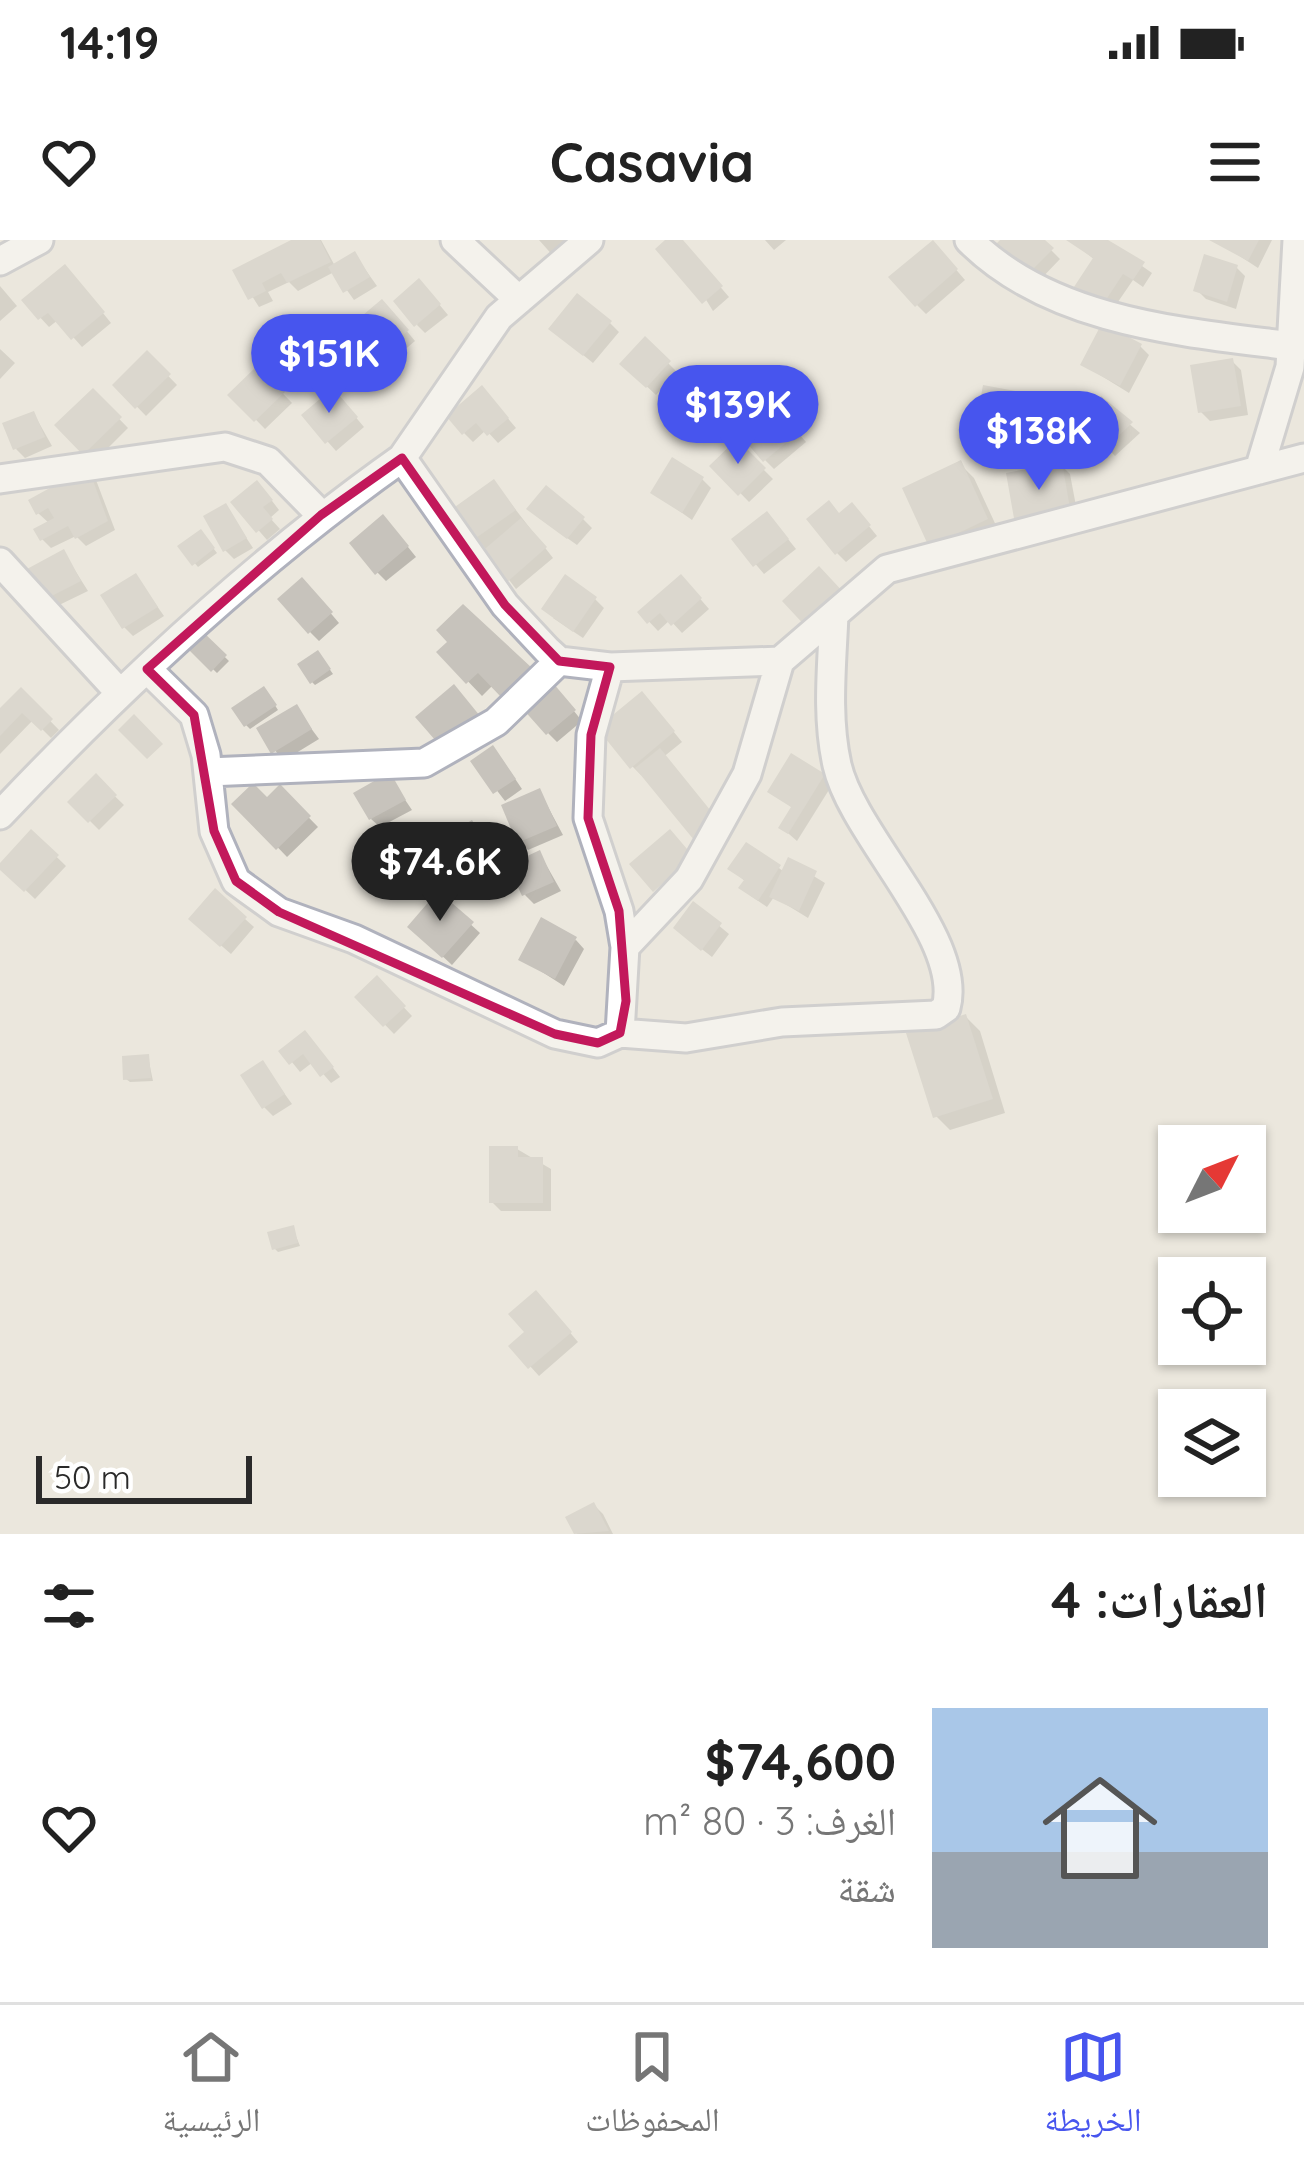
<!DOCTYPE html>
<html lang="ar">
<meta charset="utf-8">
<style>
body{margin:0;font-family:Quicksand,"Noto Naskh Arabic",sans-serif;background:#f6f6f6;color:#222;direction:rtl;height:100vh;display:flex;flex-direction:column;font-size:45px;white-space:nowrap}
*{box-sizing:border-box;margin:0}
p{font-size:39px;color:#767676}
.icon{flex:none;width:66px;height:66px;fill:none;stroke:currentColor;stroke-width:2;stroke-linecap:round;stroke-linejoin:round}
.map{position:relative;height:1294px;overflow:hidden;direction:ltr}
.drawer{display:flex;flex-direction:column;background:#fff;flex:1}
.drawer>*{flex:none}
.needle{width:78px;rotate:48deg}
.fabs{position:absolute;left:1158px;top:885px;display:grid;gap:24px}
.fabs a{display:grid;place-items:center;width:108px;height:108px;border-radius:0px;background:#fff;box-shadow:0 3px 9px #0004;font-size:60px}
.scale{position:absolute;left:36px;bottom:30px;width:216px;box-sizing:border-box;padding-left:12px;border:6px solid #2a2a2a;border-top:0;font-size:33px;line-height:42px;white-space:nowrap;color:#2a2a2a;-webkit-text-stroke:9px #fff;paint-order:stroke}
.price{position:absolute;translate:-50% -102px;padding:0 27px;border-radius:42px;background:#4755ee;color:#fff;font-size:39px;line-height:78px;filter:drop-shadow(0 3px 6px #0008)}
.price::after{content:'';position:absolute;left:50%;top:72px;width:36px;height:27px;margin-left:-18px;background:inherit;clip-path:polygon(0 0,100% 0,50% 100%)}
.price.on{background:#222;color:#fff}
ul{padding:0;list-style:none}
li{display:flex;align-items:center;gap:36px;height:300px;padding:0 36px}
li+li{border-top:3px solid #e0e0e0}
li span{display:grid;place-items:center;flex:none;width:336px;height:240px;border-radius:0px;color:#555}
li>.icon{margin-inline-start:auto}
span .icon{width:144px;height:144px;fill:#fffc;stroke-width:1}
li b{font-size:51px}
h2{display:flex;justify-content:space-between;align-items:center;height:144px;padding:0 36px;font-size:51px}
.status{display:flex;justify-content:space-between;align-items:center;height:84px;padding:0 60px;background:#fff;direction:ltr}
.status svg{height:33px;fill:currentColor}
header{display:flex;justify-content:space-between;align-items:center;height:156px;padding:0 36px;background:#fff;font-size:54px;font-weight:700}
.tabs{display:flex;justify-content:space-around;align-items:center;height:168px;border-top:3px solid #e0e0e0;background:#fff;font-size:33px;color:#767676}
.tabs a{display:grid;justify-items:center;gap:6px}
.tabs .on{color:#4755ee}
.map>svg:first-child{display:block}
.shadow{fill:#0003}
.building{fill:#c7c3bc}
.lines{fill:none;stroke-linecap:round;stroke-linejoin:round}
.street-casing{stroke:#b0b2bd;stroke-width:33}
.street{stroke:#fff;stroke-width:27}
.marked{fill:none;stroke:#c2185b;stroke-width:9;stroke-linejoin:round}
</style>
<div class="status"><b>14:19</b><svg viewBox="0 0 49 12"><path d="M0 12V9h3v3zM5 12V6h3v6zM10 12V3h3v9zM15 12V0h3v12zM26 1h20v11H26zM47 4h2v5h-2z"/></svg></div>
<header><svg class="icon" aria-label="menu" viewBox="0 0 24 24"><path d="M4 6h16M4 12h16M4 18h16"/></svg>Casavia<svg class="icon" aria-label="heart" viewBox="0 0 24 24"><path d="M12 20l-8-8c-3-5 5-10 8-4 3-6 11-1 8 4z"/></svg></header>
<div class="map">
<svg width="1304" height="1294" viewBox="0 0 1304 1294">
<rect width="100%" height="100%" fill="#ebe7dd"/>
<!-- shadow -->
<path class="shadow" d="M 297,0 L 321,0 L 335,26 L 355,15 L 377,46 L 354,60 L 334,32 L 298,51 L 289,42 L 268,52 L 273,61 L 259,67 L 236,31 Z
M 539,0 L 576,0 L 555,18 Z
M 669,0 L 680,0 L 729,57 L 713,71 Z
M 765,0 L 786,0 L 774,10 Z
M 1004,0 L 1041,0 L 1060,19 L 1037,43 Z
M 1070,0 L 1105,0 L 1152,33 L 1143,47 L 1133,40 L 1109,75 L 1095,20 Z
M 1215,0 L 1272,0 L 1258,28 Z
M 940,11 L 965,40 L 926,74 L 917,65 Z
M 1236,27 L 1245,36 L 1236,69 L 1206,59 L 1197,50 Z
M 74,37 L 111,83 L 82,107 L 58,80 L 49,87 L 25,61 Z
M 0,46 L 17,66 L 0,81 Z
M 428,51 L 448,75 L 425,93 L 417,85 Z
M 391,72 L 415,101 L 395,118 L 386,110 Z
M 610,83 L 619,92 L 593,123 L 561,97 Z
M 645,100 L 677,132 L 656,155 L 623,124 Z
M 366,103 L 387,127 L 361,149 L 352,140 Z
M 1140,106 L 1149,115 L 1129,153 L 1084,125 Z
M 0,109 L 15,123 L 0,139 Z
M 147,114 L 177,145 L 146,176 L 116,145 Z
M 1232,121 L 1241,130 L 1248,175 L 1210,181 L 1201,172 Z
M 259,129 L 292,163 L 265,189 L 232,155 Z
M 93,152 L 128,188 L 94,222 L 58,185 Z
M 491,158 L 516,188 L 498,203 L 486,190 L 473,202 L 464,193 Z
M 1101,160 L 1140,193 L 1115,216 L 1080,180 Z
M 342,161 L 364,187 L 336,211 L 305,176 Z
M 685,163 L 744,171 L 753,180 L 742,199 Z
M 1063,163 L 1072,172 L 1066,207 L 988,192 L 979,183 Z
M 34,174 L 52,206 L 25,218 L 16,209 Z
M 786,179 L 806,202 L 774,229 L 765,220 Z
M 737,203 L 773,239 L 749,262 L 714,226 Z
M 960,224 L 974,238 L 1000,294 L 931,305 Z
M 1061,225 L 1070,234 L 1079,282 L 1009,235 Z
M 88,231 L 96,240 L 115,290 L 86,306 L 76,296 L 51,308 L 42,299 L 50,284 L 38,273 Z
M 702,239 L 711,248 L 692,280 L 654,253 Z
M 502,252 L 553,318 L 516,349 L 456,270 Z
M 266,253 L 279,270 L 270,278 L 280,289 L 267,300 L 235,263 Z
M 226,267 L 253,308 L 234,319 L 225,310 Z
M 860,275 L 877,296 L 846,322 L 837,313 L 840,276 Z
M 539,278 L 583,279 L 592,288 L 577,305 Z
M 776,284 L 796,309 L 764,334 L 735,300 Z
M 392,287 L 416,317 L 386,341 L 377,332 Z
M 204,296 L 217,313 L 198,327 L 181,307 Z
M 64,313 L 88,351 L 55,367 L 46,358 Z
M 136,336 L 164,376 L 133,396 L 124,387 Z
M 689,346 L 709,369 L 682,393 L 670,380 L 658,391 L 641,373 Z
M 311,350 L 339,383 L 319,401 L 310,392 Z
M 595,359 L 604,368 L 583,398 L 553,378 Z
M 464,368 L 544,443 L 517,469 L 493,445 L 482,456 L 440,412 L 451,402 Z
M 201,394 L 229,421 L 217,433 L 189,406 Z
M 321,417 L 333,434 L 315,445 L 312,442 Z
M 21,451 L 59,490 L 51,498 L 33,480 L 0,514 L 0,472 Z
M 267,453 L 278,470 L 250,489 L 246,485 Z
M 561,455 L 582,481 L 557,502 L 548,493 Z
M 651,464 L 682,502 L 641,535 L 632,526 Z
M 296,468 L 319,499 L 283,521 L 260,490 Z
M 501,518 L 522,549 L 505,561 L 475,522 Z
M 389,536 L 412,570 L 380,587 L 371,579 Z
M 823,536 L 832,545 L 797,601 L 782,588 L 794,569 L 771,551 Z
M 96,538 L 124,565 L 99,590 L 71,562 Z
M 280,548 L 318,587 L 287,617 L 236,564 L 267,561 Z
M 540,552 L 563,595 L 528,610 L 520,601 Z
M 471,584 L 492,612 L 460,633 L 451,624 Z
M 32,593 L 66,626 L 35,659 L 1,627 Z
M 540,614 L 561,651 L 534,664 L 525,655 Z
M 789,621 L 825,643 L 808,678 L 774,657 L 767,667 L 751,656 L 746,642 L 731,629 L 779,628 L 784,632 Z
M 439,655 L 480,693 L 452,725 L 411,687 Z
M 694,665 L 729,694 L 712,717 L 685,696 Z
M 245,679 L 254,687 L 231,714 L 201,688 Z
M 576,700 L 584,709 L 564,746 L 522,719 Z
M 377,739 L 412,776 L 394,794 L 358,757 Z
M 966,777 L 980,791 L 1005,873 L 950,890 L 936,876 Z
M 314,803 L 340,837 L 331,843 L 313,822 L 300,832 L 283,811 Z
M 148,817 L 153,841 L 130,842 L 126,839 Z
M 263,824 L 292,864 L 273,876 L 264,867 Z
M 517,909 L 551,929 L 551,971 L 501,971 L 492,962 Z
M 293,989 L 300,1006 L 278,1012 L 274,1008 Z
M 545,1063 L 578,1102 L 539,1136 L 512,1106 L 529,1093 Z
M 594,1265 L 603,1274 L 613,1294 L 577,1294 L 569,1278 Z"/>
<!-- building -->
<path class="building" d="M 291,0 L 320,0 L 331,22 L 287,43 L 281,33 L 262,43 L 266,51 L 248,60 L 232,30 Z
M 665,0 L 683,0 L 723,46 L 702,64 L 655,9 Z
M 933,0 L 958,29 L 915,67 L 888,37 Z
M 1000,0 L 1045,0 L 1054,8 L 1026,36 L 995,5 Z
M 1066,0 L 1108,0 L 1145,22 L 1133,40 L 1123,34 L 1100,69 L 1072,50 L 1093,18 Z
M 1209,0 L 1259,0 L 1248,21 Z
M 355,11 L 370,37 L 343,53 L 328,27 Z
M 1204,14 L 1238,25 L 1227,62 L 1193,51 Z
M 65,24 L 105,72 L 71,100 L 48,73 L 38,80 L 21,60 Z
M 419,38 L 441,64 L 414,87 L 393,61 Z
M 577,53 L 612,81 L 583,116 L 548,89 Z
M 382,59 L 409,90 L 384,112 L 357,80 Z
M 1102,83 L 1142,104 L 1120,146 L 1080,125 Z
M 292,86 L 320,120 L 305,132 L 277,98 Z
M 358,90 L 380,117 L 350,142 L 327,115 Z
M 645,96 L 671,121 L 646,148 L 619,124 Z
M 147,110 L 171,134 L 135,169 L 112,145 Z
M 1233,118 L 1241,166 L 1198,173 L 1190,125 Z
M 259,124 L 285,152 L 254,182 L 227,155 Z
M 695,140 L 746,169 L 733,193 L 681,163 Z
M 482,145 L 509,178 L 487,196 L 476,183 L 462,195 L 446,176 Z
M 983,145 L 1065,160 L 1057,200 L 976,184 Z
M 93,148 L 122,177 L 83,215 L 54,185 Z
M 333,148 L 358,177 L 325,204 L 301,175 Z
M 1101,156 L 1133,182 L 1104,210 L 1076,180 Z
M 777,166 L 799,192 L 763,222 L 741,196 Z
M 34,171 L 45,197 L 13,210 L 2,183 Z
M 737,199 L 766,228 L 738,256 L 709,226 Z
M 672,217 L 704,237 L 682,273 L 650,253 Z
M 961,220 L 988,279 L 929,307 L 902,248 Z
M 1062,222 L 1071,274 L 1015,284 L 1006,233 Z
M 88,227 L 108,281 L 75,299 L 68,286 L 40,301 L 33,289 L 54,278 L 48,268 L 36,275 L 28,260 Z
M 494,239 L 516,270 L 473,300 L 452,269 Z
M 257,240 L 273,260 L 263,267 L 273,279 L 256,293 L 230,262 Z
M 546,245 L 585,277 L 567,299 L 526,269 Z
M 829,260 L 839,273 L 852,262 L 871,285 L 835,315 L 806,279 Z
M 226,263 L 247,298 L 223,312 L 203,276 Z
M 767,271 L 789,299 L 753,327 L 731,299 Z
M 383,274 L 409,306 L 375,335 L 349,303 Z
M 521,278 L 547,307 L 506,343 L 480,313 Z
M 201,289 L 215,308 L 192,326 L 177,306 Z
M 64,309 L 81,341 L 44,360 L 27,329 Z
M 819,326 L 846,355 L 809,390 L 782,361 Z
M 136,333 L 158,367 L 122,389 L 100,355 Z
M 565,334 L 597,357 L 573,392 L 541,369 Z
M 681,334 L 702,358 L 671,386 L 660,373 L 647,384 L 637,372 Z
M 302,337 L 333,372 L 308,394 L 277,359 Z
M 463,364 L 532,428 L 501,457 L 478,433 L 466,444 L 436,412 L 447,402 L 436,390 Z
M 201,390 L 227,415 L 211,432 L 185,406 Z
M 318,410 L 331,429 L 310,444 L 297,424 Z
M 553,443 L 576,470 L 546,495 L 522,468 Z
M 454,444 L 480,476 L 442,508 L 415,477 Z
M 264,446 L 277,465 L 244,487 L 231,468 Z
M 21,447 L 53,479 L 41,491 L 22,473 L 0,496 L 0,468 Z
M 642,451 L 675,491 L 630,529 L 597,488 Z
M 297,464 L 312,489 L 271,514 L 256,488 Z
M 134,474 L 163,504 L 147,519 L 118,490 Z
M 493,505 L 516,539 L 493,554 L 470,521 Z
M 660,508 L 719,581 L 694,600 L 635,528 Z
M 791,513 L 825,534 L 788,594 L 778,588 L 791,567 L 767,552 Z
M 390,532 L 406,560 L 369,580 L 353,553 Z
M 96,533 L 117,555 L 88,583 L 67,562 Z
M 253,543 L 267,557 L 280,544 L 311,576 L 276,610 L 231,564 Z
M 540,548 L 557,586 L 517,603 L 501,565 Z
M 472,580 L 486,603 L 448,626 L 434,603 Z
M 31,589 L 59,615 L 24,652 L 0,630 L 0,623 Z
M 670,589 L 693,616 L 653,652 L 629,624 Z
M 746,602 L 781,625 L 758,661 L 738,648 L 744,640 L 727,629 Z
M 540,610 L 554,642 L 522,656 L 508,625 Z
M 788,617 L 817,631 L 799,671 L 769,657 Z
M 215,648 L 247,677 L 220,707 L 188,679 Z
M 438,651 L 474,682 L 442,718 L 407,687 Z
M 693,661 L 722,683 L 701,711 L 673,688 Z
M 541,677 L 577,697 L 555,739 L 518,720 Z
M 377,735 L 406,766 L 383,787 L 354,757 Z
M 966,774 L 993,859 L 933,878 L 906,793 Z
M 305,790 L 334,827 L 320,837 L 303,814 L 289,825 L 278,811 Z
M 149,814 L 151,838 L 123,840 L 122,816 Z
M 263,820 L 285,854 L 262,869 L 240,835 Z
M 489,906 L 518,906 L 518,917 L 543,917 L 543,963 L 489,963 Z
M 294,985 L 298,1003 L 272,1010 L 267,992 Z
M 536,1050 L 572,1092 L 528,1129 L 508,1106 L 524,1092 L 508,1074 Z
M 594,1262 L 609,1291 L 574,1294 L 565,1277 Z"/>
<g class="lines">
<!-- street casing -->
<g class="street-casing">
<path id="street" d="M 455,0 L 519,60
M 589,0 L 499,77 L 402,218 L 505,365 L 547,410 L 559,421 L 610,427 L 780,421 L 887,329 L 1304,218
M 969,0 C 1051,82 1182,92 1291,106
M 0,21 L 39,0
M 1259,230 L 1290,127 L 1297,0
M 0,239 L 225,207 L 268,221 L 321,275
M 0,322 L 120,453
M 147,429 L 194,475 L 206,515 L 214,591 L 236,641 L 279,672 L 354,699 L 555,794 L 598,803 L 620,793 L 625,707 L 619,671 L 588,578 L 591,495 L 610,427
M 208,532 L 424,523 L 496,482 L 559,421
M 0,575 C 123,445 256,321 402,218
M 625,707 L 689,639 L 747,534 L 780,421
M 620,793 L 686,798 L 782,782 L 936,775 L 946,768 C 965,699 853,596 837,525 C 826,476 832,424 834,375"/>
</g>
<!-- street -->
<use href="#street" class="street"/>
</g>
<!-- marked area -->
<path d="M0 0H1304V1294H0ZM 402,218 L 505,365 L 559,421 L 610,427 L 591,495 L 588,578 L 619,671 L 626,761 L 620,793 L 598,803 L 555,794 L 279,672 L 236,641 L 214,591 L 194,475 L 147,429 L 321,275 Z" fill="#ebe7dd" fill-opacity=".55" fill-rule="evenodd"/>
<path class="marked" d="M 402,218 L 505,365 L 559,421 L 610,427 L 591,495 L 588,578 L 619,671 L 626,761 L 620,793 L 598,803 L 555,794 L 279,672 L 236,641 L 214,591 L 194,475 L 147,429 L 321,275 Z"/>
</svg>
<div class="fabs">
<a><svg class="needle" viewBox="-14 -14 28 28"><path d="M0-13l5 13h-10z" fill="#e53935"/><path d="M0 13l5-13h-10z" fill="#767676"/></svg></a>
<a><svg class="icon" aria-label="locate" viewBox="0 0 24 24"><circle cx="12" cy="12" r="6"/><path d="M12 2v4M12 18v4M2 12h4M18 12h4"/></svg></a>
<a><svg class="icon" aria-label="layers" viewBox="0 0 24 24"><path d="M12 4l9 5-9 5-9-5zM3 14l9 5 9-5"/></svg></a>
</div>
<div class="scale">50 m</div>
<b class="price" style="left:329px;top:176px">$151K</b>
<b class="price" style="left:738px;top:227px">$139K</b>
<b class="price" style="left:1039px;top:253px">$138K</b>
<b class="price on" style="left:440px;top:684px">$74.6K</b>
</div>
<section class="drawer">
<h2>العقارات: 4<svg class="icon" aria-label="filters" viewBox="0 0 24 24"><path d="M4 7h16M4 17h16"/><circle cx="9" cy="7" r="2"/><circle cx="15" cy="17" r="2"/></svg></h2>
<ul>
<li><span style="background:linear-gradient(#a9c7e8 60%,#9aa5b1 0)"><svg class="icon" aria-label="home" viewBox="0 0 24 24"><path d="M3 11l9-7 9 7M6 9v11h12V9"/></svg></span><div><b>$74,600</b><p>الغرف: 3 · 80 m²</p><p>شقة</p></div><svg class="icon" aria-label="heart" viewBox="0 0 24 24"><path d="M12 20l-8-8c-3-5 5-10 8-4 3-6 11-1 8 4z"/></svg></li>
</ul>
</section>
<nav class="tabs">
<a class="on"><svg class="icon" aria-label="map" viewBox="0 0 24 24"><path d="M3 6l6-2 6 2 6-2v14l-6 2-6-2-6 2zM9 4v14M15 6v14"/></svg>الخريطة</a>
<a><svg class="icon" aria-label="saved" viewBox="0 0 24 24"><path d="M7 4h10v16l-5-4-5 4z"/></svg>المحفوظات</a>
<a><svg class="icon" aria-label="home" viewBox="0 0 24 24"><path d="M3 11l9-7 9 7M6 9v11h12V9"/></svg>الرئيسية</a>
</nav>
